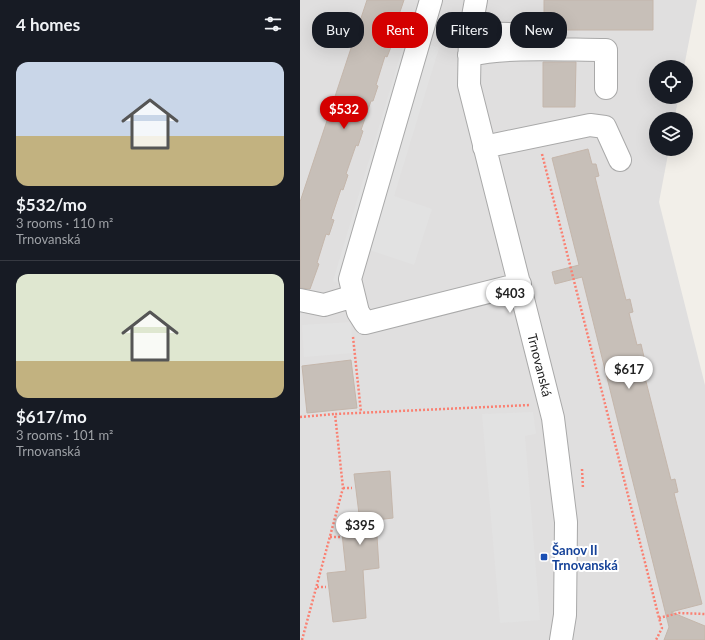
<!DOCTYPE html>
<meta charset="utf-8">
<style>
body{margin:0;font-family:Lato,sans-serif;background:#242831;color:#f1f3f6;height:100vh;display:flex;flex-direction:column;font-size:15px;white-space:nowrap}
*{box-sizing:border-box;margin:0}
p{font-size:13px;color:#9ea1a6}
.icon{flex:none;width:22px;height:22px;fill:none;stroke:currentColor;stroke-width:2;stroke-linecap:round;stroke-linejoin:round}
.map{position:relative;flex:1;overflow:hidden}
.side{display:flex;flex-direction:column;background:#171b24;width:300px}
.side>*{flex:none}
.guide{position:absolute;left:12px;top:12px;width:333px;height:36px;display:flex;gap:8px}
.controls{position:absolute;left:349px;top:60px;display:grid;gap:8px}
.controls a{display:grid;place-items:center;width:44px;height:44px;border-radius:50%;background:#171b24;box-shadow:0 4px 16px #0002;font-size:20px}
.price{position:absolute;translate:-50% -34px;padding:0 9px;border-radius:14px;background:#fff;color:#222;font-size:13px;line-height:26px;filter:drop-shadow(0 1px 2px #0008)}
.price::after{content:'';position:absolute;left:50%;top:24px;width:12px;height:9px;margin-left:-6px;background:inherit;clip-path:polygon(0 0,100% 0,50% 100%)}
.price.active{background:#d40000;color:#fff}
ul{padding:0;list-style:none}
li{display:grid;align-content:center;gap:8px;height:212px;padding:0 16px}
li+li{border-top:1px solid #363941}
li span{display:grid;place-items:center;height:124px;border-radius:12px;color:#555}
li>.icon{margin-inline-start:auto}
span .icon{width:72px;height:72px;fill:#fffc;stroke-width:1}
li b{font-size:17px}
h2{display:flex;justify-content:space-between;align-items:center;height:48px;padding:0 16px;font-size:17px}
.chip{padding:0 14px;border-radius:16px;background:#171b24;box-shadow:0 4px 16px #0002;font-size:14px;line-height:36px}
.chip.active{background:#d40000;color:#fff}
main{display:flex;flex:1;min-height:0}
.map>svg:first-child{display:block}
.residential{fill:#e0dfdf}
.parking{fill:#e2e2e2}
.building{fill:#c7bfb8;stroke:#c4b6ab}
.lines{fill:none;stroke-linecap:round;stroke-linejoin:round}
.minor-casing{stroke:#a9a9a9;stroke-width:24}
.path{stroke:#fa8072;stroke-width:2.5;stroke-dasharray:2 2;stroke-linecap:butt}
.minor{stroke:#fff;stroke-width:22}
.transit-dot{fill:#1a4fb4;stroke:#fff;stroke-width:1.5}
.labels{text-anchor:middle;dominant-baseline:central;stroke-width:4;stroke-linejoin:round;paint-order:stroke}
.street-label{font-size:13px;fill:#222;stroke:#fff}
.transit-label{font-size:13px;font-weight:bold;fill:#164399;stroke:#fff;text-anchor:start}
</style>
<main>
<section class="side">
<h2>4 homes<svg class="icon" aria-label="filters" viewBox="0 0 24 24"><path d="M4 7h16M4 17h16"/><circle cx="9" cy="7" r="2"/><circle cx="15" cy="17" r="2"/></svg></h2>
<ul>
<li><span style="background:linear-gradient(#c9d6e8 60%,#c2b280 0)"><svg class="icon" aria-label="home" viewBox="0 0 24 24"><path d="M3 11l9-7 9 7M6 9v11h12V9"/></svg></span><div><b>$532/mo</b><p>3 rooms · 110 m²</p><p>Trnovanská</p></div></li>
<li><span style="background:linear-gradient(#dfe7d0 70%,#c2b280 0)"><svg class="icon" aria-label="home" viewBox="0 0 24 24"><path d="M3 11l9-7 9 7M6 9v11h12V9"/></svg></span><div><b>$617/mo</b><p>3 rooms · 101 m²</p><p>Trnovanská</p></div></li>
</ul>
</section>
<div class="map">
<svg width="405" height="640" viewBox="0 0 405 640">
<rect width="100%" height="100%" fill="#f2efe9"/>
<!-- residential -->
<path class="residential" d="M 0,0 L 397,0 L 384,67 L 356,67 L 356,97 L 379,97 L 374,119 L 356,119 L 356,149 L 369,149 L 359,202 L 405,385 L 405,640 L 0,640 Z"/>
<!-- parking -->
<path class="parking" d="M 106,36 L 139,48 L 94,196 L 132,209 L 114,265 L 69,250 L 56,290 L 33,281 Z
M 51,322 L 53,353 L 4,357 L 2,325 Z
M 233,412 L 236,434 L 225,436 L 240,620 L 200,623 L 182,414 Z"/>
<!-- building -->
<path class="building" d="M 67,0 L 104,0 L 90,41 L 93,42 L 87,57 L 85,56 L 76,85 L 78,86 L 73,101 L 71,101 L 61,130 L 63,131 L 58,146 L 56,145 L 46,174 L 48,175 L 43,190 L 41,189 L 31,219 L 34,220 L 29,235 L 26,234 L 17,263 L 19,264 L 10,289 L 0,288 L 0,202 Z
M 244,0 L 353,0 L 353,30 L 252,30 L 244,23 Z
M 243,62 L 276,62 L 275,107 L 243,107 Z
M 288,149 L 292,164 L 296,164 L 299,176 L 295,177 L 326,300 L 330,299 L 333,312 L 329,313 L 337,345 L 341,344 L 344,357 L 340,358 L 371,480 L 375,479 L 378,492 L 374,493 L 402,604 L 371,612 L 405,626 L 405,640 L 364,640 L 369,627 L 282,277 L 255,284 L 252,272 L 279,265 L 252,158 Z
M 51,360 L 57,408 L 7,413 L 2,366 Z
M 90,471 L 93,518 L 76,520 L 79,568 L 63,570 L 66,618 L 33,622 L 27,573 L 46,571 L 41,524 L 60,522 L 54,474 Z"/>
<g class="lines">
<!-- minor casing -->
<g class="minor-casing">
<path id="minor" d="M 131,0 L 50,279 L 58,312 L 65,323 L 220,284
M 176,0 L 170,33 L 169,85 L 253,418 L 266,522 L 265,615 L 261,640
M 170,33 L 241,35
M 169,55 C 210,46 263,50 306,50 L 306,88
M 184,147 L 290,125 L 305,127 L 320,160
M 0,300 L 24,305 L 54,296"/>
</g>
<!-- path -->
<path class="path" d="M 242,154 L 359,618 L 362,628 L 356,640
M 53,337 L 61,412
M 0,417 L 35,414
M 282,469 L 283,489
M 43,488 L 52,488
M 30,537 L 40,537
M 17,587 L 26,587
M 359,618 L 379,613 L 405,614
M 2,640 L 43,488 L 35,414 L 230,405"/>
<!-- minor -->
<use href="#minor" class="minor"/>
</g>
<!-- markers -->
<rect class="transit-dot" x="240" y="553" width="8" height="8" rx="2"/>
<g class="labels">
<!-- street labels -->
<g class="street-label">
<text transform="translate(240 365) rotate(76)">Trnovanská</text>
</g>
<!-- transit labels -->
<g class="transit-label">
<text x="252" y="550">Šanov II<tspan x="252" dy="15">Trnovanská</tspan></text>
</g>
</g>
</svg>
<div class="controls">
<a><svg class="icon" aria-label="locate" viewBox="0 0 24 24"><circle cx="12" cy="12" r="6"/><path d="M12 2v4M12 18v4M2 12h4M18 12h4"/></svg></a>
<a><svg class="icon" aria-label="layers" viewBox="0 0 24 24"><path d="M12 4l9 5-9 5-9-5zM3 14l9 5 9-5"/></svg></a>
</div>
<b class="price active" style="left:44px;top:130px">$532</b>
<b class="price" style="left:210px;top:314px">$403</b>
<b class="price" style="left:329px;top:390px">$617</b>
<b class="price" style="left:60px;top:546px">$395</b>
<div class="guide">
<a class="chip">Buy</a>
<a class="chip active">Rent</a>
<a class="chip">Filters</a>
<a class="chip">New</a>
</div>
</div>
</main>
